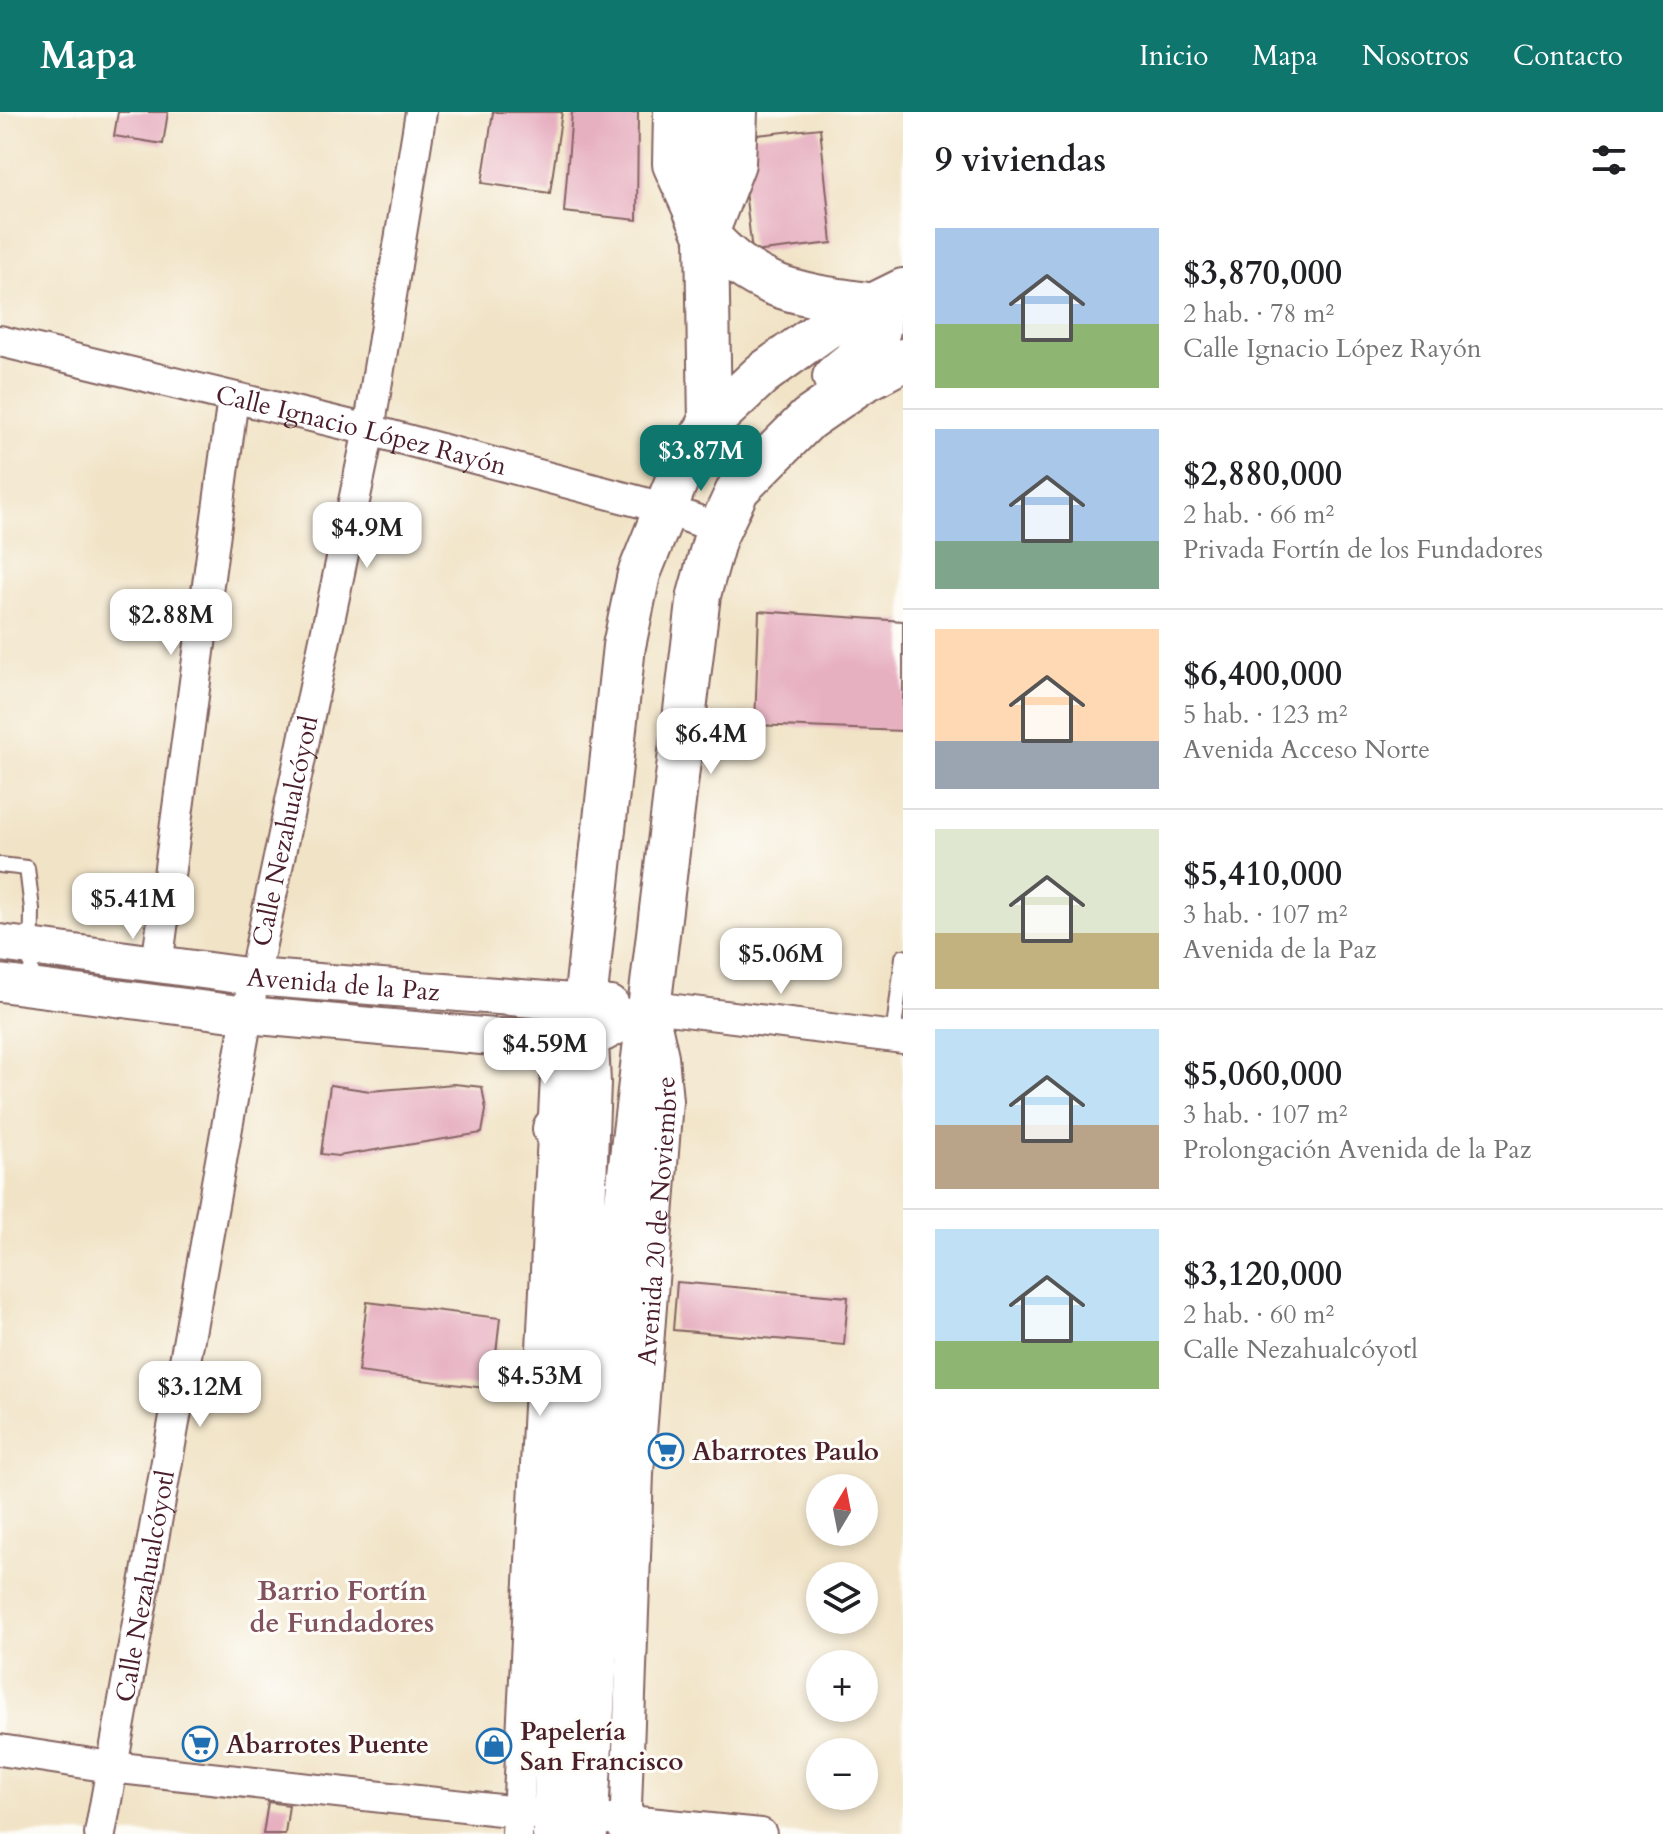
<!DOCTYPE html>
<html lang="es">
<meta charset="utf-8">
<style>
body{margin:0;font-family:Cardo,serif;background:#f6f6f6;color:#202124;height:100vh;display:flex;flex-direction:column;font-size:30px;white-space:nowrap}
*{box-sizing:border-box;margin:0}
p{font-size:26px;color:#757577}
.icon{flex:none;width:44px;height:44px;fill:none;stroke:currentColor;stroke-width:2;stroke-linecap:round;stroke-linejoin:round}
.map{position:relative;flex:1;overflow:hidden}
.drawer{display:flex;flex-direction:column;background:#fff;width:760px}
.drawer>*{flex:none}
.needle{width:52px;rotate:10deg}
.tools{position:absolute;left:806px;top:1362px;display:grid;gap:16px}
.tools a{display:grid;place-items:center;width:72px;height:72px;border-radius:50%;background:#fff;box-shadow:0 4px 12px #0003;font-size:40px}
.price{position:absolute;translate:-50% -68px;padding:0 18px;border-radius:16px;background:#fff;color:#222;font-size:26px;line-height:52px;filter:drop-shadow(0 2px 4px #0008)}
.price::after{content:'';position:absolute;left:50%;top:48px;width:24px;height:18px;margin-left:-12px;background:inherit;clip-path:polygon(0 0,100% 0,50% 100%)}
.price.active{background:#0f766e;color:#fff}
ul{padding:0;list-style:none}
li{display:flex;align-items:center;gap:24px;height:200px;padding:0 32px}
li+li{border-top:2px solid #e0e0e0}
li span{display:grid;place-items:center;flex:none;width:224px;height:160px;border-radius:0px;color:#555}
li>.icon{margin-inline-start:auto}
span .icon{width:96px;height:96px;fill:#fffc;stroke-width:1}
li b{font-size:34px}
h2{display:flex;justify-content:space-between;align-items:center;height:96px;padding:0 32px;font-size:34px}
header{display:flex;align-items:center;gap:48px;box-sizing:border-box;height:112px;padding:0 40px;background:#0f766e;color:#fff}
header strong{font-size:38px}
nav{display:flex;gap:44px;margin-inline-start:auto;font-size:28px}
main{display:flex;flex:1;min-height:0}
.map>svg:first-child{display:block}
.building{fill:#e7b0c1}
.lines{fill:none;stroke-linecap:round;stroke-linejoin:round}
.service-casing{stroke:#846461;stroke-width:18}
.minor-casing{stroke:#846461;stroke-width:34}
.tertiary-casing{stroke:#846461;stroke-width:40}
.secondary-casing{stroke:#846461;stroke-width:46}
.primary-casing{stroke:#846461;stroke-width:48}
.service{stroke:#fff;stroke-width:14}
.minor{stroke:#fff;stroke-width:30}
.tertiary{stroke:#fff;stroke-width:36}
.secondary{stroke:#fff;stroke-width:42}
.primary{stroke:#fff;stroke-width:44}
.labels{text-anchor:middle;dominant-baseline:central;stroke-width:6;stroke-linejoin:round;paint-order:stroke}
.street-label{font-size:26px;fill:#4a1f2b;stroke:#fdfcf7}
.poi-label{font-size:26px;font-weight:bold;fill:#4a1f2b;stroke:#fdfcf7;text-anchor:start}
.neighbourhood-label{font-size:28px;font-weight:bold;fill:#815260;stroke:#fdfcf7}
</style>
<header>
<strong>Mapa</strong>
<nav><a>Inicio</a><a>Mapa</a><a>Nosotros</a><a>Contacto</a></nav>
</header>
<main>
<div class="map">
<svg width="903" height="1722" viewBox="0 0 903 1722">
<rect width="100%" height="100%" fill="#fdfcf7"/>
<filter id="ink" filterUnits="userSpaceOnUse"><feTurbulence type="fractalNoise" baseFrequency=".0125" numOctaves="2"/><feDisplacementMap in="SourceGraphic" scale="16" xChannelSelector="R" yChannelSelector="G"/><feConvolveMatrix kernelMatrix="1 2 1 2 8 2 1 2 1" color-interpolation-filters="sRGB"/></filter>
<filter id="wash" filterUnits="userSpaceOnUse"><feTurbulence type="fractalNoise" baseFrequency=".006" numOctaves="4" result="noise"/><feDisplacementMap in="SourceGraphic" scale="32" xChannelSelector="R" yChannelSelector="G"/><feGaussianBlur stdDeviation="1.8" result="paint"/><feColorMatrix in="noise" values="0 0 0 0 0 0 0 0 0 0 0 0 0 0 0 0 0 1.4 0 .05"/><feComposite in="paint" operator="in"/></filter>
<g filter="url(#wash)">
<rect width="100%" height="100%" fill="#f1e3c6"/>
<g id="blocks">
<!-- building -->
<path class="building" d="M 118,0 L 168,0 L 163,32 L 114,24 Z
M 493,0 L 562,0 L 550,81 L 482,71 Z
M 572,0 L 638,0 L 637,108 L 564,100 Z
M 820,16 L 832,131 L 752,140 L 739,25 Z
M 759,499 L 903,509 L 903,619 L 755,613 Z
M 454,972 L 482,975 L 486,998 L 482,1021 L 338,1044 L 321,1042 L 330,973 L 370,979 Z
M 677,1170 L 848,1185 L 844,1233 L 673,1218 Z
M 367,1190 L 500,1206 L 492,1277 L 358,1260 Z
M 268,1690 L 289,1693 L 285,1722 L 263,1722 Z"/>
</g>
</g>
<g filter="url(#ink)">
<use href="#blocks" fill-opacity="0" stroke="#846461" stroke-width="2"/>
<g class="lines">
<!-- service casing -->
<g class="service-casing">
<path id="service" d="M 0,753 L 27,756 L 32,797 L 31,874
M 893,925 L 903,845"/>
</g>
<!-- minor casing -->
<g class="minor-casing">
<g id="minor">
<path id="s1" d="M 0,229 L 369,318 L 663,396 L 720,417"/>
<path d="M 157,853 L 233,286"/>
<path d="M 0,1638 L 111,1655 L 536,1702"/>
<path d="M 608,1707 L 761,1722"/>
<path id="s2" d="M 100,1722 L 254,865 L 369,318 L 421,0"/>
<path d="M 517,1722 L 558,926"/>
<path id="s3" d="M 625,1722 L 638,1361 L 667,989 L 663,944 L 652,895 L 903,926"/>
</g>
</g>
<!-- tertiary casing -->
<g class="tertiary-casing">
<g id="tertiary">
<path id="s4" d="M 0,831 L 254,865 L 611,893"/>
<path d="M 0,871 L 247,903 L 493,925 L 558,926 L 603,921 L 652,895"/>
</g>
</g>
<!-- secondary casing -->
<g class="secondary-casing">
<path id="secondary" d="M 705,0 L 710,311
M 706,121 C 756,180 802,182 873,193 C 895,228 855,244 834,265
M 554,1017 L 589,971
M 554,1722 L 560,1521 L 583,1122 L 589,971 L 585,891 L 624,534 L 639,462 L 683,353 L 710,311 L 762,262 L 826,216 L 903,178
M 586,1722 L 614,1217 L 629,1062 L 699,483 L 715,426 L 738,377 L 808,307 L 860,271 L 903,248"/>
</g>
<!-- primary casing -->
<g class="primary-casing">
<path id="primary" d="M 676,0 L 675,52 L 706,121
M 706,121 L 733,51 L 735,0"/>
</g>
<!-- service -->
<use href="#service" class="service"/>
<!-- minor -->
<use href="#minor" class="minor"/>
<!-- tertiary -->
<use href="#tertiary" class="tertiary"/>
<!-- secondary -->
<use href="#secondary" class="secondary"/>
<!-- primary -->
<use href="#primary" class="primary"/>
</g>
</g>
<!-- icons -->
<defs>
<g id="supermarket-ring" transform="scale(1.8)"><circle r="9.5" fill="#fdfcf7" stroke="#1f6fb2" stroke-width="1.5"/><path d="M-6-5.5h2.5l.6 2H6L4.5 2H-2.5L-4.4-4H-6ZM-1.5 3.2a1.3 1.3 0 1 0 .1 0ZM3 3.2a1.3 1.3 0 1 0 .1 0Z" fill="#1f6fb2"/></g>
<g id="shop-ring" transform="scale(1.8)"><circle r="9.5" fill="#fdfcf7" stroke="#1f6fb2" stroke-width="1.5"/><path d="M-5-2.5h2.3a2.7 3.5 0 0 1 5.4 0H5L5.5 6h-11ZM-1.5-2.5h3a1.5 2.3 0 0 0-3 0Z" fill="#1f6fb2"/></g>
</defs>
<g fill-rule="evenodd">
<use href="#supermarket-ring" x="666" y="1339"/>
<use href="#supermarket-ring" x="200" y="1632"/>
<use href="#shop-ring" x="494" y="1634"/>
</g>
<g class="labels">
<!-- street labels -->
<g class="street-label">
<text stroke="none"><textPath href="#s1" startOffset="372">Calle Ignacio López Rayón</textPath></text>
<text stroke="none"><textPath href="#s2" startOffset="1020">Calle Nezahualcóyotl</textPath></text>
<text stroke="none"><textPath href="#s4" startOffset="346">Avenida de la Paz</textPath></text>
<text stroke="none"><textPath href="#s3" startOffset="614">Avenida 20 de Noviembre</textPath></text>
<text stroke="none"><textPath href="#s2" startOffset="252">Calle Nezahualcóyotl</textPath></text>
</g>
<!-- poi labels -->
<g class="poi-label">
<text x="692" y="1339">Abarrotes Paulo</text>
<text x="520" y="1619">Papelería<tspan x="520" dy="30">San Francisco</tspan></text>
<text x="226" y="1632">Abarrotes Puente</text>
</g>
<!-- neighbourhood labels -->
<g class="neighbourhood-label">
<text x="342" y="1479">Barrio Fortín<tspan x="342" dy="32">de Fundadores</tspan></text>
</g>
</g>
</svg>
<div class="tools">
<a><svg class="needle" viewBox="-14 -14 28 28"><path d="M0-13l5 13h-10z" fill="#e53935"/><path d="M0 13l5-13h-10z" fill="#757577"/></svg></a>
<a><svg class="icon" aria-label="layers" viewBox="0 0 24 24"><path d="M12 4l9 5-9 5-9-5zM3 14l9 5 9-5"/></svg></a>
<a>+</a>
<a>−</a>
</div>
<b class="price active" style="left:701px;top:381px">$3.87M</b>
<b class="price" style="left:367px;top:458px">$4.9M</b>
<b class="price" style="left:171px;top:545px">$2.88M</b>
<b class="price" style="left:711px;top:664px">$6.4M</b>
<b class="price" style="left:133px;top:829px">$5.41M</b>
<b class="price" style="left:781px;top:884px">$5.06M</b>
<b class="price" style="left:545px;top:974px">$4.59M</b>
<b class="price" style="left:540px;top:1306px">$4.53M</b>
<b class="price" style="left:200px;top:1317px">$3.12M</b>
</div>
<section class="drawer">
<h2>9 viviendas<svg class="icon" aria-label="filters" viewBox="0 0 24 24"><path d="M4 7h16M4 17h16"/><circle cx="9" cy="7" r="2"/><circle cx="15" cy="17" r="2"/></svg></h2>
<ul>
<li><span style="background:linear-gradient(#a9c7e8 60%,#8fb573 0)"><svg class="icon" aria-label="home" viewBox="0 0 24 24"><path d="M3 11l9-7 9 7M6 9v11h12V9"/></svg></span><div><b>$3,870,000</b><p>2 hab. · 78 m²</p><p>Calle Ignacio López Rayón</p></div></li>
<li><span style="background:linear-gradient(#a9c7e8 70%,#7fa58c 0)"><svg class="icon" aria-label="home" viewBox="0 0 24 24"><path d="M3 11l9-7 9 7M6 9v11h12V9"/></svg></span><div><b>$2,880,000</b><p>2 hab. · 66 m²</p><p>Privada Fortín de los Fundadores</p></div></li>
<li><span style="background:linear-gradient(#ffd9b3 70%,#9aa5b1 0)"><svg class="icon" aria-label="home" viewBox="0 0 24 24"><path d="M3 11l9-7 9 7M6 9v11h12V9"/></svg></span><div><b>$6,400,000</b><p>5 hab. · 123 m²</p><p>Avenida Acceso Norte</p></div></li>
<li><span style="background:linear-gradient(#dfe7d0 65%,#c2b280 0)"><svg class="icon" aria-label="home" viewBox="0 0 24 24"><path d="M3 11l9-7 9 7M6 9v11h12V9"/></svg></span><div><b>$5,410,000</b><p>3 hab. · 107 m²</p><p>Avenida de la Paz</p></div></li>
<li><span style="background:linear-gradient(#bfe0f5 60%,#b9a48a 0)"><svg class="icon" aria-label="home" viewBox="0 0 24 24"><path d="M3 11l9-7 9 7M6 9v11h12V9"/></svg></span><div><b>$5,060,000</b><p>3 hab. · 107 m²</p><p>Prolongación Avenida de la Paz</p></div></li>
<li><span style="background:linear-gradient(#bfe0f5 70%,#8fb573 0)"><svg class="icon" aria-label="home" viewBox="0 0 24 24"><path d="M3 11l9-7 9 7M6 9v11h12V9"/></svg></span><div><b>$3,120,000</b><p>2 hab. · 60 m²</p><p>Calle Nezahualcóyotl</p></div></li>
</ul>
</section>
</main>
